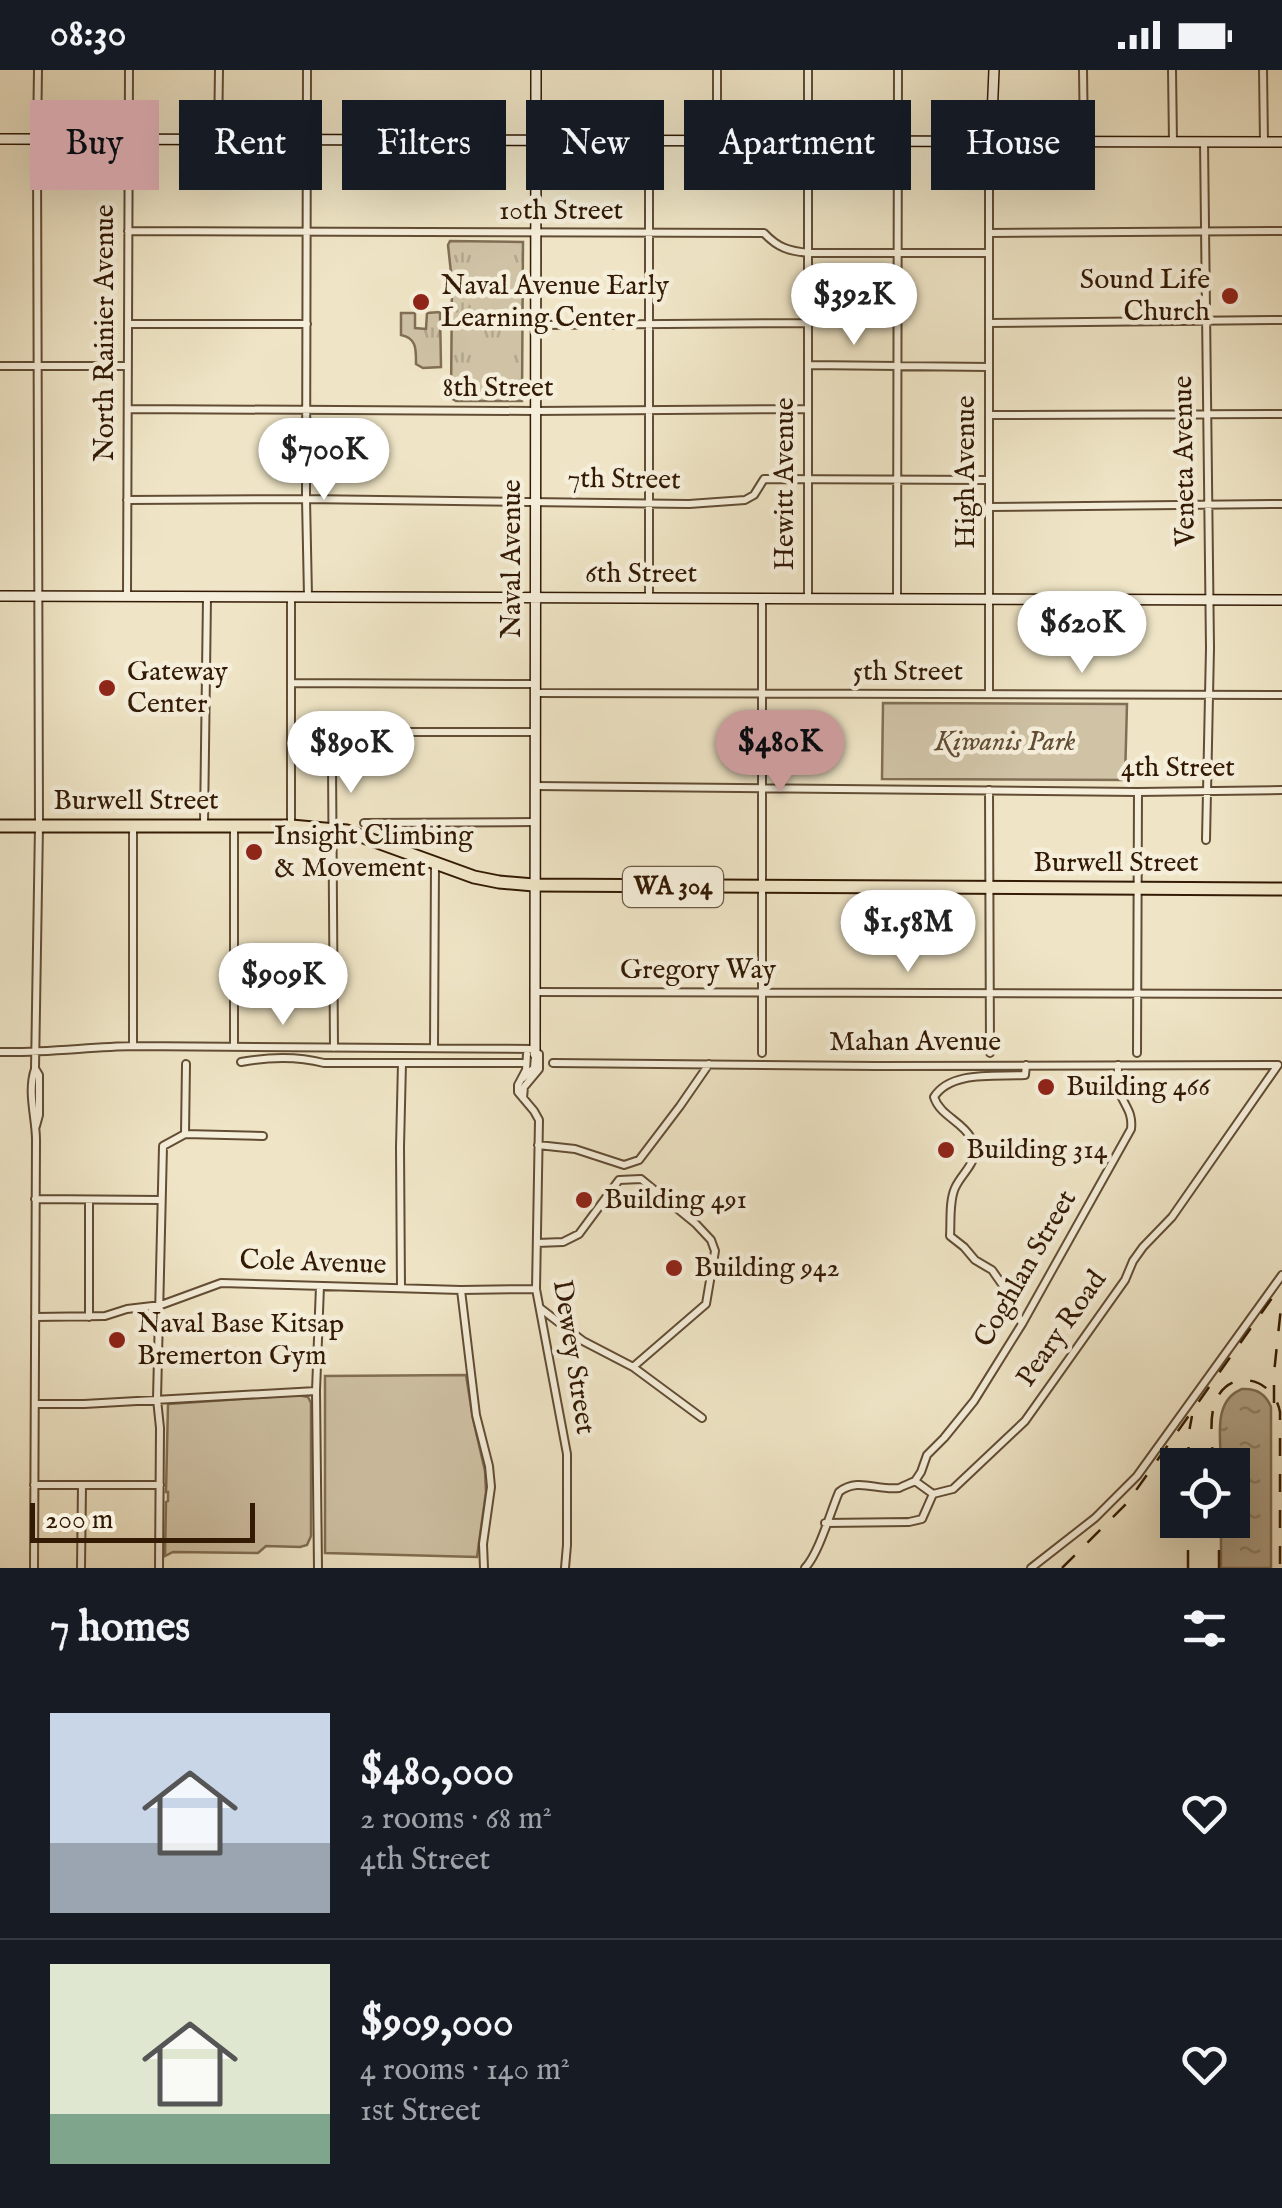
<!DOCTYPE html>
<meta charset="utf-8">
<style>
body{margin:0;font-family:"IM FELL English",serif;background:#20242c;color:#f1f3f6;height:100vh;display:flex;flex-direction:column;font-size:38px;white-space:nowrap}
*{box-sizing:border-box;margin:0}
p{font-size:32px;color:#9ea1a6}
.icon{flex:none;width:55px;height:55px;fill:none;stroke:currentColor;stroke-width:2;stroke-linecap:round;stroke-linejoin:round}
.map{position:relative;height:1498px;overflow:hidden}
.drawer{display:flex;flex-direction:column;background:#171b24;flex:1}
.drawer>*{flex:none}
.top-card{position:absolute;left:30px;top:30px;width:1222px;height:90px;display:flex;gap:20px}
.fabs{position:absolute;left:1160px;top:1378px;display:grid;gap:20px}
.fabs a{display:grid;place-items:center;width:90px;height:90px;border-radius:0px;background:#171b24;box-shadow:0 10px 40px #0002;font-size:50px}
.scale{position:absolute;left:30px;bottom:25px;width:225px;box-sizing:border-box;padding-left:10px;border:5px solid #331a04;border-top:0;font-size:28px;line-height:35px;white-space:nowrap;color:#331a04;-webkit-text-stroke:8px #f5eeda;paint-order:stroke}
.price{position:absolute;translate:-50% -85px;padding:0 22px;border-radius:35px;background:#fff;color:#222;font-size:32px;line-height:65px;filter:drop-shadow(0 2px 5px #0008)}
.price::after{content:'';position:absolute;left:50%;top:60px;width:30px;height:22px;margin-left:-15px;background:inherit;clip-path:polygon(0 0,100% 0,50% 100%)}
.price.active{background:#c59692;color:#111}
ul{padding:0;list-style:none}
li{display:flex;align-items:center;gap:30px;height:250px;padding:0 50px}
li+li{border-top:2px solid #363941}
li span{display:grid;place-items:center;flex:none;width:280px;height:200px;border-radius:0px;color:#555}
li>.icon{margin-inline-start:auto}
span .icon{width:120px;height:120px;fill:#fffc;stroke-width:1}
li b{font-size:42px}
h2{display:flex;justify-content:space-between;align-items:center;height:120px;padding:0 50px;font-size:42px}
.chip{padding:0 35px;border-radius:0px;background:#171b24;box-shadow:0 10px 40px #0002;font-size:35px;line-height:90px}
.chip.active{background:#c59692;color:#111}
.status{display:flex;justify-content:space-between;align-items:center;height:70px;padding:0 50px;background:#171b24;direction:ltr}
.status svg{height:28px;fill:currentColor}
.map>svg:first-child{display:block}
.grass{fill:url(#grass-tufts);stroke:#816e54;stroke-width:2.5}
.green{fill:#cfc2a5;stroke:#816e54;stroke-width:2.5}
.water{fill:url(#water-ripples);stroke:#7d6a51;stroke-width:2.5}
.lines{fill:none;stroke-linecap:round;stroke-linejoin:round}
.street-casing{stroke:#624d34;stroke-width:10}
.secondary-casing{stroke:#331a04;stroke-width:12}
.highway-casing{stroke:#331a04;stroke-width:15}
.street{stroke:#f5eeda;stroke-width:6}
.secondary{stroke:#f5eeda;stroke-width:9}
.highway{stroke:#efe5c6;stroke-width:11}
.rail{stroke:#331a04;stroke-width:2.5;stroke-dasharray:18 18;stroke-linecap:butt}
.poi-dot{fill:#8f2418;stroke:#f5eeda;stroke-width:4}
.labels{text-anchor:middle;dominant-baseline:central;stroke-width:9;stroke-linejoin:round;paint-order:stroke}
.shield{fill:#f5eeda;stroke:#6d5a44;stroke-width:2.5}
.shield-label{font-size:25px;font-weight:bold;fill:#331a04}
.street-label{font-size:28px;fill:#331a04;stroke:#f5eeda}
.poi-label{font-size:28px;fill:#331a04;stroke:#f5eeda;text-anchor:start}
.park-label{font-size:28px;font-style:italic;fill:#624c34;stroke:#f5eeda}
</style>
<div class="status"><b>08:30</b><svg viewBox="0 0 49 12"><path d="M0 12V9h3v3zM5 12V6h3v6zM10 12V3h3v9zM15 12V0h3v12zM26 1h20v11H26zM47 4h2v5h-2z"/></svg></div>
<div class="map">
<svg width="1282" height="1498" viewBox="0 0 1282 1498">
<defs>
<pattern id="grass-tufts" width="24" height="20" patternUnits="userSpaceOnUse" patternTransform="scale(2.5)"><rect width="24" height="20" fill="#cfc2a5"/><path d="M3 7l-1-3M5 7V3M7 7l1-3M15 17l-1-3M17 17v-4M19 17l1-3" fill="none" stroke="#b2a68c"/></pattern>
<pattern id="water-ripples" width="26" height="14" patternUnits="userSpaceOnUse" patternTransform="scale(2.5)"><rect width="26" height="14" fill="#afa084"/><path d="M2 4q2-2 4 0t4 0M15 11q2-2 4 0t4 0" fill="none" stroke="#8f826a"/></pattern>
</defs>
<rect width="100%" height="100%" fill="#efe5c6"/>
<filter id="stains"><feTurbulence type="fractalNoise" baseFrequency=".002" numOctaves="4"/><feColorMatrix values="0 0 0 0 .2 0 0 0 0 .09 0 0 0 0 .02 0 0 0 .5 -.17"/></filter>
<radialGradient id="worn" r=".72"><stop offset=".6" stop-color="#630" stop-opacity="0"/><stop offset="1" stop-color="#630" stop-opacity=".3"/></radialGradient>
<!-- grass -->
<path class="grass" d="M 450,171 L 523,172 L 522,331 L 456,331 L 451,328 L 452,212 L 448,175 Z
M 440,242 L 441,297 L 423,298 L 416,294 C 416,280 417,268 401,265 L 401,243 L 415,243 L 415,258 L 426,259 L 427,243 Z"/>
<!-- green -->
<path class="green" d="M 883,633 L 1127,634 L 1125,710 L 882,709 Z
M 466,1305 L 473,1349 L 485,1401 L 486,1422 L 477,1487 L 325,1483 L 325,1306 Z
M 298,1325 L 308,1327 L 311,1333 L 311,1466 L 307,1475 L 300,1477 L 266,1476 L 258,1483 L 173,1482 L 165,1486 L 166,1432 L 168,1431 L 168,1422 L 166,1422 L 168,1334 Z"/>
<!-- water -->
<path class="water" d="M 1242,1319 C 1256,1318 1266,1324 1271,1337 L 1271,1498 L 1221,1498 L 1221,1450 L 1232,1450 L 1232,1395 L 1221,1395 C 1221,1369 1212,1331 1242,1319 Z"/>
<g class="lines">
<!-- street casing -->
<g class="street-casing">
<path id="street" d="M 307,0 L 306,429 L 308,526
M 1083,0 L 1084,72
M 1172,0 L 1173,72
M 1263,0 L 1264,72
M 37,69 L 38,0
M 218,69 L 219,0
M 717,70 L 717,0
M 1204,72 L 1210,578 L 1206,770
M 128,161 L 764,163 C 778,178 789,181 809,183 L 989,183
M 989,163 L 1282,161
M 989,253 L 1282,250
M 128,254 L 307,254
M 535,255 L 808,253
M 809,295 L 989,297
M 0,296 L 128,296
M 128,339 L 535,341 L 807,339
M 989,345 L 1282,344
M 127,430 L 306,429 L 689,434 L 745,430 L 754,425 L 764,409 L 989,410
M 989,437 L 1282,434
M 127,526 L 129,0
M 649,527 L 649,70
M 808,528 L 808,0
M 897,528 L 898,0
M 762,529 L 762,983
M 291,613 L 535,614
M 536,623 L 1282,625
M 989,624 L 989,82 L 991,71
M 291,662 L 534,662
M 332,694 L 334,978
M 535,716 L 1138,722 L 1282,720
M 989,720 L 990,983
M 364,753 L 534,752
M 204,754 L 207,527
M 291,754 L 291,527
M 234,756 L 234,977
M 133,757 L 133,976
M 534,922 L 1282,924
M 434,978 L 435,794
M 0,982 C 45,983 89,977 133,976 L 533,979
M 1137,983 L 1138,722
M 527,984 L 526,1000 L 518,1015 L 518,1022 L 534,1041 L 539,1050 L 536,1219 L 567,1384 L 567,1475 L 565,1498
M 241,992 C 268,987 297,986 324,993 L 522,993
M 553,993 L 877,996 L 1278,995 L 1172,1147 L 1143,1177 L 1133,1191 L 1125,1210 L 1025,1351 L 953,1419 L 933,1424 L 922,1449 L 909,1452 L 825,1453
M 523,1008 L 534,998 L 535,986
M 523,1028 L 524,1017 L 539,999 L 539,984
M 36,1056 L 39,1045 L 39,1005 L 36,1000
M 185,1064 L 263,1066
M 538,1075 L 575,1079 L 624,1095 L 639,1090 L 680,1036 L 709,994
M 35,1129 L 161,1130
M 537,1173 L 563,1172 L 579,1164 L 619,1110 L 641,1109 L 696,1154 L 711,1170 L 715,1181 L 706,1234 L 633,1297
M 401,1218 L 400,1077 L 402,993
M 461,1220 L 476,1345 L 489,1396 L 491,1417 L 483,1474 L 484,1498
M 540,1238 L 583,1271 L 633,1297 L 702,1348
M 35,1247 L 105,1246 L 127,1239 L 161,1235 L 221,1213 L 461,1220 L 536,1219
M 89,1247 L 89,1131
M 1022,1254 L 1006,1220 L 992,1200 L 975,1190 L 964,1177 L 950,1166 C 951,1152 949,1131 955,1118 C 963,1100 983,1090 971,1068 C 962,1051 940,1046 934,1027 C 951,1000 997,1007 1025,1005 L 1026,995
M 35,1334 L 84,1334 L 316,1321
M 915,1411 L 921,1402 L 927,1385 L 944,1368 L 974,1331 L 1022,1254 L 1131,1059 C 1133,1042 1125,1037 1120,1023 C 1117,1015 1118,1004 1118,995
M 34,1415 L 160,1415
M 34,1498 L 36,1070 C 36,1047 27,1022 35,999 L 39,756 L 37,81
M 81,1498 L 82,1415
M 159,1498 L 160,1358 L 157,1329 L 163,1076 L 185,1064 L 186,994
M 318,1498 L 316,1321 L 320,1216
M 805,1498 C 819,1483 830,1443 839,1422 C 858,1407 877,1421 899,1418 C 901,1417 913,1412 915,1411 L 933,1424
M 1031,1498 L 1095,1448 L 1137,1406 L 1282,1205"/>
</g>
<!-- secondary casing -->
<g class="secondary-casing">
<path id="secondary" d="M 0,69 L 1282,72
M 991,71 L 994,0
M 0,526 L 1282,530
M 535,984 L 536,0"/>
</g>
<!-- highway casing -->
<g class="highway-casing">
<path id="highway" d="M 0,756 L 291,756 L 347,761 L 474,807 L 499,812 L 534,815 L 1282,819"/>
</g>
<!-- street -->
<use href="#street" class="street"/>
<!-- secondary -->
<use href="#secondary" class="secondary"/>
<!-- highway -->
<use href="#highway" class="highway"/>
<!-- rail -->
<path class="rail" d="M 1274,1333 L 1274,1303 L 1282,1228
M 1188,1395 L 1189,1362 L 1192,1346
M 1213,1395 C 1213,1376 1208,1348 1216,1330 C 1231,1297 1274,1308 1280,1342 L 1280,1498
M 1175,1437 L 1177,1375
M 1062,1498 L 1127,1433 L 1282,1214
M 1188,1498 L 1188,1450
M 1219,1498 L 1219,1450"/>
</g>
<!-- markers -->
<g class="poi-dot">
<circle cx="1230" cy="226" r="10"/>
<circle cx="421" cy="232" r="10"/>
<circle cx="107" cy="618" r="10"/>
<circle cx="254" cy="782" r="10"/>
<circle cx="1046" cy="1017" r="10"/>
<circle cx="946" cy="1080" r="10"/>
<circle cx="584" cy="1130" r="10"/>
<circle cx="674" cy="1198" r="10"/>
<circle cx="117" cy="1270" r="10"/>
</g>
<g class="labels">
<!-- shield labels -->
<rect class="shield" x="623" y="797" width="100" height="40" rx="8"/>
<g class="shield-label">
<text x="673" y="817">WA 304</text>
</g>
<!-- street labels -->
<g class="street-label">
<text x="561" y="141">10th Street</text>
<text transform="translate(105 263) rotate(-90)">North Rainier Avenue</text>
<text x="498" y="318">8th Street</text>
<text transform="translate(1185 391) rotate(-91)">Veneta Avenue</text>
<text transform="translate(966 402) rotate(-90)">High Avenue</text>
<text transform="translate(624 410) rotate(1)">7th Street</text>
<text transform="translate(785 414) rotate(-90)">Hewitt Avenue</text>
<text transform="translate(512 489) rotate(-90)">Naval Avenue</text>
<text x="641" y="504">6th Street</text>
<text x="908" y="602">5th Street</text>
<text x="1178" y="698">4th Street</text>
<text x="136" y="731">Burwell Street</text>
<text x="1116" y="793">Burwell Street</text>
<text x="698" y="900">Gregory Way</text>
<text x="915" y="972">Mahan Avenue</text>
<text transform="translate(313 1193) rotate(2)">Cole Avenue</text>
<text transform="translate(1026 1199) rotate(-60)">Coghlan Street</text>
<text transform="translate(1062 1259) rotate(-55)">Peary Road</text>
<text transform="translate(573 1287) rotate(81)">Dewey Street</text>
</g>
<!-- poi labels -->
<g class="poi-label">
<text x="1210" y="210" text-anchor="end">Sound Life<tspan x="1210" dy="32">Church</tspan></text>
<text x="441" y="216">Naval Avenue Early<tspan x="441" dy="32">Learning Center</tspan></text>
<text x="127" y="602">Gateway<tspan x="127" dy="32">Center</tspan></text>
<text x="274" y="766">Insight Climbing<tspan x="274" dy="32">&amp; Movement</tspan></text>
<text x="1066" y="1017">Building 466</text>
<text x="966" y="1080">Building 314</text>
<text x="604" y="1130">Building 491</text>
<text x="694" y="1198">Building 942</text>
<text x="137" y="1254">Naval Base Kitsap<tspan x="137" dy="32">Bremerton Gym</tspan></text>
</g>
<!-- park labels -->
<g class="park-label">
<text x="1005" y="672">Kiwanis Park</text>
</g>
</g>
<rect width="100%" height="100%" filter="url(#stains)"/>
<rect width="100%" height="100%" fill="url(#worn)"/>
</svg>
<div class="fabs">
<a><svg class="icon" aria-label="locate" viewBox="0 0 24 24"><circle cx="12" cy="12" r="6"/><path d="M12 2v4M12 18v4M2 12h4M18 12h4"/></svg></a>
</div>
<div class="scale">200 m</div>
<b class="price" style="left:854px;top:278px">$392K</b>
<b class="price" style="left:324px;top:433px">$700K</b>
<b class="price" style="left:1082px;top:606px">$620K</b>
<b class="price active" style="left:780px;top:725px">$480K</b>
<b class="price" style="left:351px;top:726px">$890K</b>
<b class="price" style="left:908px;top:905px">$1.58M</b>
<b class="price" style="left:283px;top:958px">$909K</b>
<div class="top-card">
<a class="chip active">Buy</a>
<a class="chip">Rent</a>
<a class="chip">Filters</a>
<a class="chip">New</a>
<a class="chip">Apartment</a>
<a class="chip">House</a>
</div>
</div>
<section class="drawer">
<h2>7 homes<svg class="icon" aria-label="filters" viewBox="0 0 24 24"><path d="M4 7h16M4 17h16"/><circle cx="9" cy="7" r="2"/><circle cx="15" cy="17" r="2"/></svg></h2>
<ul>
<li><span style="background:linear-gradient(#c9d6e8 65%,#9aa5b1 0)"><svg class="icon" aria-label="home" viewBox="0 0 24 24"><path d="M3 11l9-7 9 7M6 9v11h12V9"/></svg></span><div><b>$480,000</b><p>2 rooms · 68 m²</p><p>4th Street</p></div><svg class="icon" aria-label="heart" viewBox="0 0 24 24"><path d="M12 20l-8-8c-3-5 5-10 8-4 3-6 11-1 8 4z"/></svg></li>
<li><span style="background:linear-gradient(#dfe7d0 75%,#7fa58c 0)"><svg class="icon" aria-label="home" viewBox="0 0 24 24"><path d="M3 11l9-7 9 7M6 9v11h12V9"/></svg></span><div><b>$909,000</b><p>4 rooms · 140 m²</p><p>1st Street</p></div><svg class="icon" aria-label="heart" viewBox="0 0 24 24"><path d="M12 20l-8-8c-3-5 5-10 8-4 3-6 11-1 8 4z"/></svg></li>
</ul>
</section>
